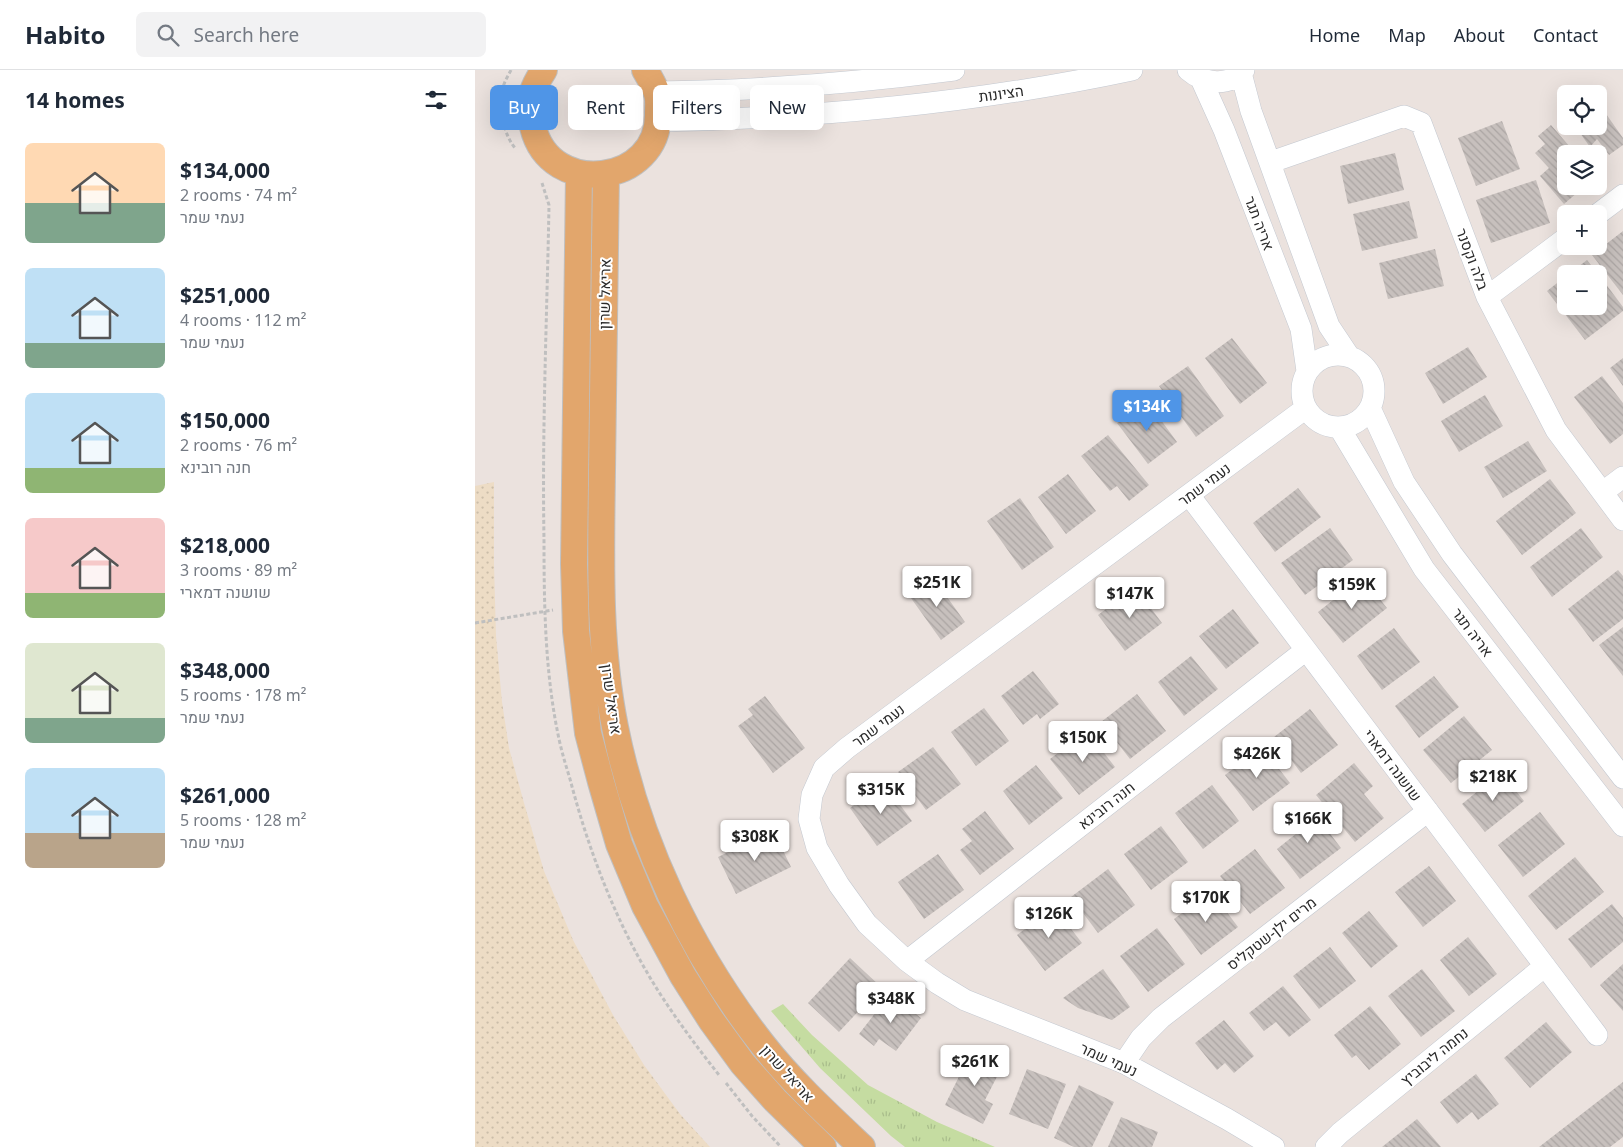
<!DOCTYPE html>
<meta charset="utf-8">
<style>
body{margin:0;font-family:"Noto Sans",Heebo,sans-serif;background:#f2f2f3;color:#1f2937;height:100vh;display:flex;flex-direction:column;font-size:19px;white-space:nowrap}
*{box-sizing:border-box;margin:0}
p{font-size:16px;color:#747a83}
.icon{flex:none;width:28px;height:28px;fill:none;stroke:currentColor;stroke-width:2;stroke-linecap:round;stroke-linejoin:round}
.map{position:relative;flex:1;overflow:hidden}
.side{display:flex;flex-direction:column;background:#fff;width:475px}
.side>*{flex:none}
.banner{position:absolute;left:15px;top:15px;width:475px;height:45px;display:flex;gap:10px}
.tools{position:absolute;left:1082px;top:15px;display:grid;gap:10px}
.tools a{display:grid;place-items:center;width:50px;height:50px;border-radius:8px;background:#fff;box-shadow:0 5px 20px #0002;font-size:25px}
.price{position:absolute;translate:-50% -42px;padding:0 11px;border-radius:5px;background:#fff;color:#222;font-size:16px;line-height:32px;filter:drop-shadow(0 1px 2px #0008)}
.price::after{content:'';position:absolute;left:50%;top:30px;width:15px;height:11px;margin-left:-8px;background:inherit;clip-path:polygon(0 0,100% 0,50% 100%)}
.price.selected{background:#4f95e7;color:#fff}
ul{padding:0;list-style:none}
li{display:flex;align-items:center;gap:15px;height:125px;padding:0 25px}
li span{display:grid;place-items:center;flex:none;width:140px;height:100px;border-radius:8px;color:#555}
li>.icon{margin-inline-start:auto}
span .icon{width:60px;height:60px;fill:#fffc;stroke-width:1}
li b{font-size:21px}
h2{display:flex;justify-content:space-between;align-items:center;height:60px;padding:0 25px;font-size:21px}
.tag{padding:0 18px;border-radius:8px;background:#fff;box-shadow:0 5px 20px #0002;font-size:18px;line-height:45px}
.tag.selected{background:#4f95e7;color:#fff}
header{display:flex;align-items:center;gap:30px;box-sizing:border-box;height:70px;padding:0 25px;background:#fff;border-bottom:1px solid #e0e1e3}
header strong{font-size:24px}
nav{display:flex;gap:28px;margin-inline-start:auto;font-size:18px}
.search{width:350px;height:45px;background:#f2f2f3;display:flex;align-items:center;gap:12px;box-sizing:border-box;padding:0 18px;border-radius:8px;color:#747a83;font-size:19px}
main{display:flex;flex:1;min-height:0}
.map>svg:first-child{display:block}
.sand{fill:url(#sand-dots)}
.park{fill:url(#park-tufts)}
.building{fill:url(#building-back-hatch)}
.lines{fill:none;stroke-linecap:round;stroke-linejoin:round}
.minor-casing{stroke:#c3c8d0;stroke-width:22}
.major-casing{stroke:#bfbfbf;stroke-width:28}
.path{stroke:#bfbfbf;stroke-width:3;stroke-dasharray:4 2.5;stroke-linecap:butt}
.minor{stroke:#fff;stroke-width:21}
.major{stroke:#e2a66c;stroke-width:26}
.labels{text-anchor:middle;dominant-baseline:central;stroke-width:4;stroke-linejoin:round;paint-order:stroke}
.street-label{font-size:15px;fill:#2b2b2b;stroke:#fff}
</style>
<header>
<strong>Habito</strong>
<div class="search"><svg class="icon" aria-label="search" viewBox="0 0 24 24"><circle cx="10" cy="10" r="6"/><path d="M15 15l6 6"/></svg>Search here</div>
<nav><a>Home</a><a>Map</a><a>About</a><a>Contact</a></nav>
</header>
<main>
<section class="side">
<h2>14 homes<svg class="icon" aria-label="filters" viewBox="0 0 24 24"><path d="M4 7h16M4 17h16"/><circle cx="9" cy="7" r="2"/><circle cx="15" cy="17" r="2"/></svg></h2>
<ul>
<li><span style="background:linear-gradient(#ffd9b3 60%,#7fa58c 0)"><svg class="icon" aria-label="home" viewBox="0 0 24 24"><path d="M3 11l9-7 9 7M6 9v11h12V9"/></svg></span><div><b>$134,000</b><p>2 rooms · 74 m²</p><p>נעמי שמר</p></div></li>
<li><span style="background:linear-gradient(#bfe0f5 75%,#7fa58c 0)"><svg class="icon" aria-label="home" viewBox="0 0 24 24"><path d="M3 11l9-7 9 7M6 9v11h12V9"/></svg></span><div><b>$251,000</b><p>4 rooms · 112 m²</p><p>נעמי שמר</p></div></li>
<li><span style="background:linear-gradient(#bfe0f5 75%,#8fb573 0)"><svg class="icon" aria-label="home" viewBox="0 0 24 24"><path d="M3 11l9-7 9 7M6 9v11h12V9"/></svg></span><div><b>$150,000</b><p>2 rooms · 76 m²</p><p>חנה רובינא</p></div></li>
<li><span style="background:linear-gradient(#f6c9c9 75%,#8fb573 0)"><svg class="icon" aria-label="home" viewBox="0 0 24 24"><path d="M3 11l9-7 9 7M6 9v11h12V9"/></svg></span><div><b>$218,000</b><p>3 rooms · 89 m²</p><p>שושנה דמארי</p></div></li>
<li><span style="background:linear-gradient(#dfe7d0 75%,#7fa58c 0)"><svg class="icon" aria-label="home" viewBox="0 0 24 24"><path d="M3 11l9-7 9 7M6 9v11h12V9"/></svg></span><div><b>$348,000</b><p>5 rooms · 178 m²</p><p>נעמי שמר</p></div></li>
<li><span style="background:linear-gradient(#bfe0f5 65%,#b9a48a 0)"><svg class="icon" aria-label="home" viewBox="0 0 24 24"><path d="M3 11l9-7 9 7M6 9v11h12V9"/></svg></span><div><b>$261,000</b><p>5 rooms · 128 m²</p><p>נעמי שמר</p></div></li>
</ul>
</section>
<div class="map">
<svg width="1148" height="1077" viewBox="0 0 1148 1077">
<defs>
<pattern id="sand-dots" width="8" height="8" patternUnits="userSpaceOnUse" patternTransform="scale(1.25)"><rect width="8" height="8" fill="#eddcc5"/><path d="M2 2h.1M6 6h.1" fill="none" stroke="#cbbda9" stroke-width="1.8" stroke-linecap="round"/></pattern>
<pattern id="park-tufts" width="24" height="20" patternUnits="userSpaceOnUse" patternTransform="scale(1.25)"><rect width="24" height="20" fill="#c5dca1"/><path d="M3 7l-1-3M5 7V3M7 7l1-3M15 17l-1-3M17 17v-4M19 17l1-3" fill="none" stroke="#a9bd8b"/></pattern>
<pattern id="building-back-hatch" width="6" height="6" patternUnits="userSpaceOnUse" patternTransform="scale(1.25)"><rect width="6" height="6" fill="#c7c0bd"/><path d="M-1 5l2 2M0 0l6 6M5-1l2 2" fill="none" stroke="#aba5a3"/></pattern>
</defs>
<rect width="100%" height="100%" fill="#ebe2de"/>
<!-- sand -->
<path class="sand" d="M 19,412 L 19,494 L 21,566 L 27,632 L 34,678 L 49,733 L 69,801 L 98,870 L 138,945 L 169,995 L 205,1044 L 235,1077 L 0,1077 L 0,416 Z"/>
<!-- park -->
<path class="park" d="M 308,934 L 337,965 L 393,1015 L 462,1052 L 520,1077 L 430,1077 L 416,1066 L 345,998 L 296,941 Z"/>
<!-- building -->
<path class="building" d="M 1124,34 L 1148,68 L 1148,75 L 1134,85 L 1122,69 L 1115,77 L 1100,56 L 1124,56 Z
M 1027,51 L 1045,99 L 1001,116 L 983,68 Z
M 1076,55 L 1101,84 L 1091,84 L 1091,116 L 1110,116 L 1089,134 L 1065,106 L 1074,98 L 1060,83 L 1070,74 L 1063,66 Z
M 920,83 L 929,120 L 873,134 L 865,96 Z
M 1061,110 L 1075,153 L 1016,173 L 1001,130 Z
M 934,131 L 943,168 L 887,181 L 878,144 Z
M 1148,161 L 1148,225 L 1117,185 Z
M 960,179 L 969,216 L 913,229 L 904,193 Z
M 1112,190 L 1123,204 L 1094,204 Z
M 1124,205 L 1148,237 L 1148,241 L 1110,270 L 1072,221 L 1091,206 L 1091,236 L 1124,236 Z
M 757,268 L 792,313 L 765,334 L 730,288 Z
M 993,277 L 1012,307 L 968,334 L 950,303 Z
M 1148,288 L 1148,316 L 1135,298 Z
M 713,296 L 749,346 L 721,367 L 684,316 Z
M 1127,306 L 1148,333 L 1148,364 L 1135,374 L 1099,327 Z
M 1010,325 L 1028,356 L 984,382 L 966,351 Z
M 672,331 L 702,372 L 673,394 L 642,353 Z
M 633,365 L 674,415 L 654,431 L 642,416 L 635,421 L 606,386 Z
M 1053,371 L 1072,401 L 1028,428 L 1009,397 Z
M 593,404 L 621,441 L 591,464 L 563,427 Z
M 1075,409 L 1101,443 L 1047,485 L 1021,451 Z
M 823,418 L 846,447 L 800,482 L 778,453 Z
M 545,428 L 579,477 L 547,500 L 512,451 Z
M 855,458 L 878,490 L 830,525 L 806,493 Z
M 1106,458 L 1128,487 L 1077,527 L 1055,497 Z
M 1143,500 L 1148,506 L 1148,549 L 1118,572 L 1093,539 Z
M 457,506 L 490,552 L 466,570 L 433,524 Z
M 887,507 L 912,538 L 868,573 L 843,542 Z
M 660,517 L 687,553 L 650,581 L 623,545 Z
M 758,539 L 784,573 L 751,599 L 724,566 Z
M 1148,557 L 1148,606 L 1124,575 Z
M 919,558 L 945,592 L 907,620 L 882,586 Z
M 716,586 L 743,619 L 709,646 L 683,612 Z
M 558,601 L 584,634 L 565,649 L 562,644 L 548,655 L 526,626 Z
M 959,606 L 984,637 L 944,668 L 920,636 Z
M 662,624 L 691,661 L 655,689 L 626,652 Z
M 290,626 L 330,678 L 298,703 L 263,656 L 278,645 L 273,639 Z
M 509,638 L 534,671 L 501,696 L 476,662 Z
M 835,639 L 863,675 L 826,703 L 799,667 Z
M 989,646 L 1017,680 L 976,713 L 948,680 Z
M 612,661 L 640,697 L 604,725 L 575,689 Z
M 458,677 L 486,714 L 451,740 L 423,702 Z
M 787,677 L 815,713 L 778,741 L 750,705 Z
M 879,693 L 898,716 L 889,724 L 909,748 L 880,772 L 841,725 Z
M 561,695 L 588,728 L 554,755 L 528,721 Z
M 1026,702 L 1049,731 L 1010,762 L 987,734 Z
M 409,713 L 437,751 L 402,776 L 375,738 Z
M 737,715 L 764,751 L 728,779 L 700,743 Z
M 835,737 L 866,778 L 825,809 L 802,779 L 822,763 L 814,753 Z
M 510,741 L 539,779 L 505,805 L 485,780 L 497,771 L 487,759 Z
M 1065,742 L 1090,774 L 1048,807 L 1023,775 Z
M 686,756 L 713,792 L 676,820 L 649,784 Z
M 298,760 L 316,797 L 261,824 L 243,787 Z
M 780,779 L 810,818 L 775,844 L 745,806 Z
M 463,784 L 489,820 L 449,849 L 423,812 Z
M 1100,787 L 1129,822 L 1081,860 L 1053,826 Z
M 954,796 L 981,831 L 948,857 L 920,822 Z
M 633,799 L 660,835 L 623,863 L 596,827 Z
M 736,821 L 763,857 L 726,885 L 699,849 Z
M 1137,834 L 1148,848 L 1148,872 L 1116,898 L 1093,869 Z
M 579,837 L 607,873 L 570,901 L 542,865 Z
M 894,841 L 923,876 L 896,898 L 867,863 Z
M 682,858 L 710,894 L 673,922 L 645,886 Z
M 993,867 L 1022,904 L 994,926 L 965,890 Z
M 855,877 L 881,911 L 844,939 L 818,906 Z
M 375,888 L 406,917 L 364,962 L 333,933 Z
M 1148,894 L 1148,941 L 1125,915 Z
M 628,899 L 655,937 L 637,950 L 603,938 L 588,928 Z
M 947,899 L 980,941 L 946,967 L 913,926 Z
M 808,916 L 836,950 L 814,967 L 801,952 L 789,961 L 774,943 Z
M 415,924 L 446,948 L 421,981 L 404,969 L 399,976 L 384,964 Z
M 895,936 L 926,974 L 894,1000 L 881,985 L 877,988 L 859,965 Z
M 749,950 L 779,986 L 759,1003 L 750,993 L 742,1000 L 720,973 Z
M 1071,952 L 1097,982 L 1055,1018 L 1029,988 Z
M 497,980 L 528,995 L 510,1030 L 518,1034 L 508,1054 L 470,1035 Z
M 552,999 L 591,1014 L 573,1059 L 534,1044 Z
M 1001,1004 L 1024,1034 L 1003,1050 L 997,1042 L 982,1054 L 965,1032 Z
M 1148,1012 L 1148,1067 L 1135,1077 L 1064,1077 Z
M 604,1015 L 639,1032 L 617,1077 L 599,1077 L 579,1068 Z
M 646,1047 L 683,1062 L 677,1077 L 633,1077 Z
M 942,1049 L 966,1077 L 907,1077 Z"/>
<g class="lines">
<!-- minor casing -->
<g class="minor-casing">
<path id="minor" d="M 713,0 C 729,14 754,17 769,0
M 766,3 L 776,41 L 854,256 L 874,286
M 726,9 L 749,60 L 826,259 L 832,301
M 181,22 C 280,21 380,13 479,0
M 183,51 C 342,48 502,33 657,0
M 799,91 L 929,46 L 946,53 L 1012,227 L 1081,360 L 1148,450
M 1123,144 L 1148,125
M 1012,227 L 1091,168
M827 321a36 36 0 1 1 72 0a36 36 0 1 1-72 0Z
M 895,338 L 929,412 L 977,484 L 1148,708
M 864,357 L 949,499 L 1148,756
M 1128,422 L 1148,407
M 714,425 L 1122,965
M 432,891 L 831,580
M 649,993 L 666,968 L 686,948 L 953,741
M 799,1077 L 752,1049 L 649,993 L 490,930 L 462,913 L 432,891 L 392,854 L 364,815 L 342,778 L 334,749 L 337,725 L 349,698 L 372,678 L 831,338
M 851,1077 L 865,1063 L 1070,896"/>
</g>
<!-- major casing -->
<g class="major-casing">
<path id="major" d="M 69,0 C 55,21 53,32 58,57 C 75,129 185,115 183,43 C 183,37 184,30 182,24 C 180,16 174,7 170,0
M 104,103 L 99,494 L 101,561 L 113,663 L 126,712 L 144,774 L 170,836 L 208,906 L 236,950 L 268,994 L 300,1030 L 348,1077
M 131,104 C 130,203 128,301 127,400 C 126,486 123,573 140,657 C 163,772 216,883 288,975 C 317,1012 353,1045 387,1077"/>
</g>
<!-- path -->
<path class="path" d="M 36,0 C 33,6 29,12 28,18 C 25,38 27,62 40,78
M 67,113 L 74,135 C 72,246 67,358 69,469 C 69,536 70,604 84,669 C 87,683 91,696 95,709 C 114,782 142,855 182,919 C 201,949 222,977 244,1005
M 0,553 L 78,540
M 251,1013 L 277,1046 L 306,1077"/>
<!-- minor -->
<use href="#minor" class="minor"/>
<!-- major -->
<use href="#major" class="major"/>
</g>
<g class="labels">
<!-- street labels -->
<g class="street-label">
<text transform="translate(526 23) rotate(-8)">הציונות</text>
<text transform="translate(785 153) rotate(69)">אריה תגר</text>
<text transform="translate(998 189) rotate(69)">בלה וקסנר</text>
<text transform="translate(129 224) rotate(-89)">אריאל שרון</text>
<text transform="translate(729 414) rotate(-37)">נעמי שמר</text>
<text transform="translate(998 562) rotate(53)">אריה תגר</text>
<text transform="translate(137 629) rotate(82)">אריאל שרון</text>
<text transform="translate(403 655) rotate(-37)">נעמי שמר</text>
<text transform="translate(918 695) rotate(53)">שושנה דמארי</text>
<text transform="translate(631 735) rotate(-38)">חנה רובינא</text>
<text transform="translate(796 863) rotate(-38)">מרים ילן-שטקליס</text>
<text transform="translate(959 986) rotate(-39)">נחמה ליבוביץ</text>
<text transform="translate(634 989) rotate(24)">נעמי שמר</text>
<text transform="translate(313 1003) rotate(48)">אריאל שרון</text>
</g>
</g>
</svg>
<div class="tools">
<a><svg class="icon" aria-label="locate" viewBox="0 0 24 24"><circle cx="12" cy="12" r="6"/><path d="M12 2v4M12 18v4M2 12h4M18 12h4"/></svg></a>
<a><svg class="icon" aria-label="layers" viewBox="0 0 24 24"><path d="M12 4l9 5-9 5-9-5zM3 14l9 5 9-5"/></svg></a>
<a>+</a>
<a>−</a>
</div>
<b class="price selected" style="left:672px;top:362px">$134K</b>
<b class="price" style="left:462px;top:538px">$251K</b>
<b class="price" style="left:877px;top:540px">$159K</b>
<b class="price" style="left:655px;top:549px">$147K</b>
<b class="price" style="left:608px;top:693px">$150K</b>
<b class="price" style="left:782px;top:709px">$426K</b>
<b class="price" style="left:1018px;top:732px">$218K</b>
<b class="price" style="left:406px;top:745px">$315K</b>
<b class="price" style="left:833px;top:774px">$166K</b>
<b class="price" style="left:280px;top:792px">$308K</b>
<b class="price" style="left:731px;top:853px">$170K</b>
<b class="price" style="left:574px;top:869px">$126K</b>
<b class="price" style="left:416px;top:954px">$348K</b>
<b class="price" style="left:500px;top:1017px">$261K</b>
<div class="banner">
<a class="tag selected">Buy</a>
<a class="tag">Rent</a>
<a class="tag">Filters</a>
<a class="tag">New</a>
</div>
</div>
</main>
